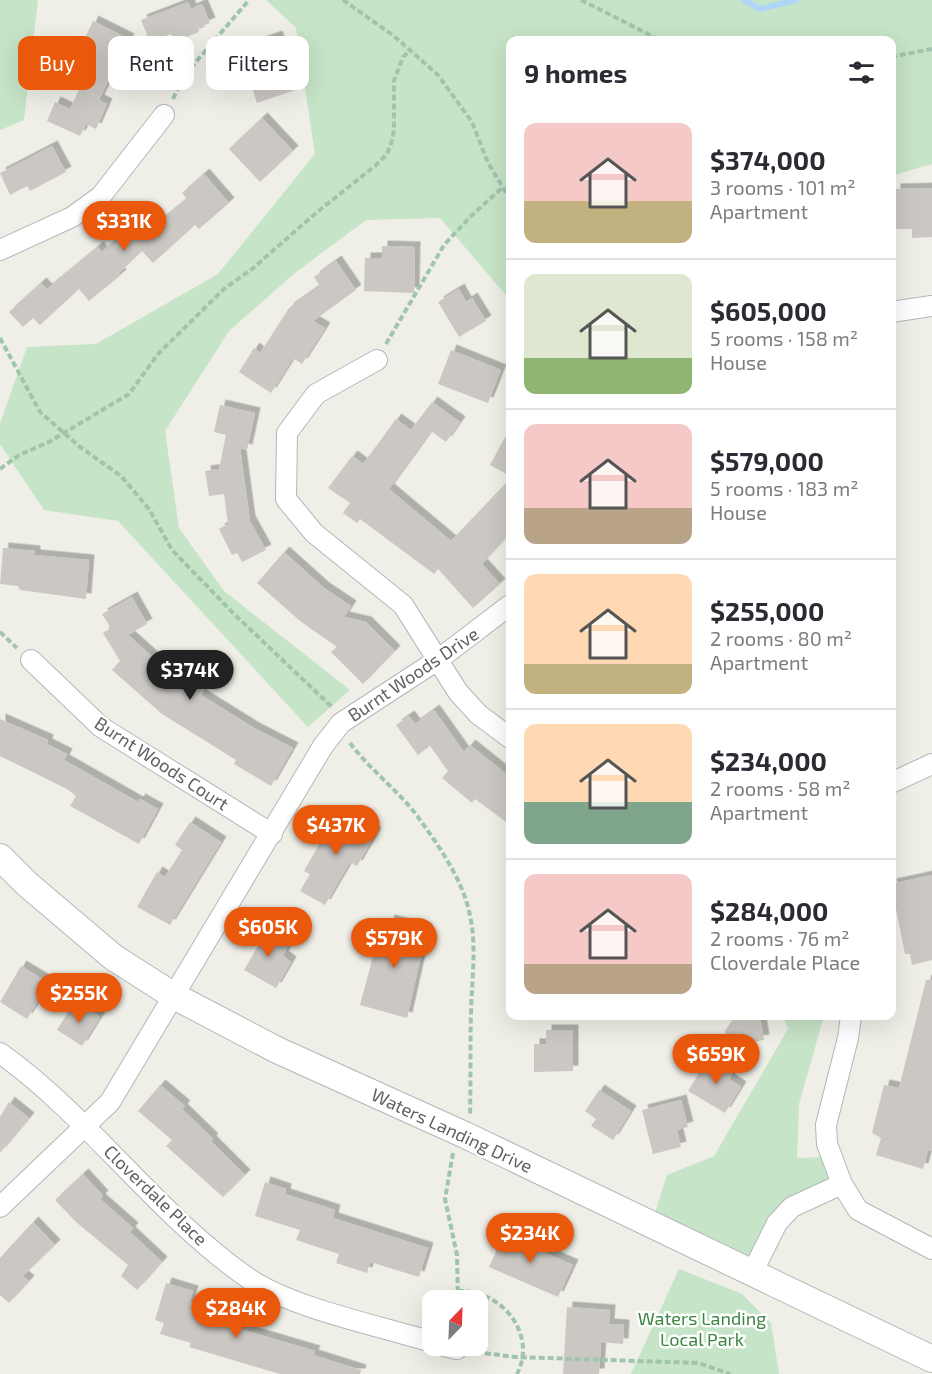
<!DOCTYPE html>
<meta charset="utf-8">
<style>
body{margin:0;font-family:"Exo 2",sans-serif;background:#f7f7f7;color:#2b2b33;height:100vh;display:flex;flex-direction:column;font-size:22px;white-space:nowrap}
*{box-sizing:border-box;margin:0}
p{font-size:20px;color:#7c7c81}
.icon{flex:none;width:33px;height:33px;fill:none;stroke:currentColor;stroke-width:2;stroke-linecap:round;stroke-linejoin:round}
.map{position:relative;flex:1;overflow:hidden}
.sheet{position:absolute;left:506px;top:36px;width:390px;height:984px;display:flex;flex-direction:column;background:#fff;border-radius:12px;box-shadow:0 6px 24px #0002}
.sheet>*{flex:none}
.top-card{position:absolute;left:18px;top:36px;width:398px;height:54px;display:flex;gap:12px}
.needle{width:39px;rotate:23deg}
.controls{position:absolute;left:422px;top:1290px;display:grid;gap:12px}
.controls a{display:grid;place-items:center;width:66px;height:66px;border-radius:12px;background:#fff;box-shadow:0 6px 24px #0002;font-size:30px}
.price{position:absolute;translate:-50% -51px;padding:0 14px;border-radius:21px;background:#ea580c;color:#fff;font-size:20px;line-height:39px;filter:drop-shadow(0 2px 3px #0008)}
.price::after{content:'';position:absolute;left:50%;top:36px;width:18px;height:14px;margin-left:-9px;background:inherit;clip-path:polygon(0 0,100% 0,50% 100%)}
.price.selected{background:#222;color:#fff}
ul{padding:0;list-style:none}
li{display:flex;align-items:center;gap:18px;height:150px;padding:0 18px}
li+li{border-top:2px solid #e1e1e2}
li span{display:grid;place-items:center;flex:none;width:168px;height:120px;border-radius:12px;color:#555}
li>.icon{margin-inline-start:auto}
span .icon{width:72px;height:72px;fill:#fffc;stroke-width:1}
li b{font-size:26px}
h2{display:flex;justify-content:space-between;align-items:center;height:72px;padding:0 18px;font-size:26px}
.pill{padding:0 21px;border-radius:12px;background:#fff;box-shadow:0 6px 24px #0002;font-size:21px;line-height:54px}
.pill.selected{background:#ea580c;color:#fff}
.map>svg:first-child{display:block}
.green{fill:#c6e4c7}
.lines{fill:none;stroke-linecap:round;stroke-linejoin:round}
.stream{stroke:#afd5f8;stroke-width:6}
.building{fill:#cbc8c4;filter:url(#shadow)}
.minor-casing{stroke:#b4b6ba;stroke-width:22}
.tertiary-casing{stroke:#b4b6ba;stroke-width:28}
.path{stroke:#9fc5ac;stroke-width:4;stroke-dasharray:6 3;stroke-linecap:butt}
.minor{stroke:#fff;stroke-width:20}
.tertiary{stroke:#fff;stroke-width:26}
.labels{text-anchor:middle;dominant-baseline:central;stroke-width:5;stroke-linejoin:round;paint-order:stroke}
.street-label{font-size:18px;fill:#5e6166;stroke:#fff}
.park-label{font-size:18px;fill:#3e8545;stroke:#fff}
</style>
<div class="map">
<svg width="932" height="1374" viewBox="0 0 932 1374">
<defs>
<filter id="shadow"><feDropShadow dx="5.5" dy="-5.5" stdDeviation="0" flood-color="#0004"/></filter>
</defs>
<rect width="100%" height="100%" fill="#efeee7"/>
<!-- green -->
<path class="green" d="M 0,0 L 38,0 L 24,120 L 0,130 Z
M 266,0 L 932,0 L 932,164 L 891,176 L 891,40 L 510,40 L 510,300 L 440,218 L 366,220 L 296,272 L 229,331 L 165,431 L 179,528 L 224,591 L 350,690 L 308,727 L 118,521 L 44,510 L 0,444 L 0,424 L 27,347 L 96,344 L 218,274 L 315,154 L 296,28 Z
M 783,1016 L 824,1016 L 799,1104 L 797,1158 L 832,1157 L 842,1184 L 792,1207 L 752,1273 L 651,1225 L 667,1175 L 714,1156 L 788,1029 Z
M 679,1269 L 742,1294 L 771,1323 L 779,1374 L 631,1374 Z"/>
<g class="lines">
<!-- stream -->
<path class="stream" d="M 744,0 L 760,9 L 796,0"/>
</g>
<!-- building -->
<path class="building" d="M 188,2 L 191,9 L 202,4 L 210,23 L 198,28 L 199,32 L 174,42 L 171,34 L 150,42 L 141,20 Z
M 93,21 L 129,39 L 99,100 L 107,104 L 96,129 L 86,124 L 80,136 L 47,121 L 55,102 L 70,109 L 89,68 L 74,61 Z
M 277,36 L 295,90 L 257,103 L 239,49 Z
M 262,118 L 293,151 L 260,182 L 229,149 Z
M 52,146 L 66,172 L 30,191 L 27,186 L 10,195 L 0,173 Z
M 204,174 L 229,203 L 199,229 L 195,225 L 153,263 L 142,251 L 119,273 L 121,275 L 89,301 L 79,289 L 40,325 L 33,318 L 23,327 L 9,312 L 41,283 L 47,289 L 98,247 L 102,252 L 148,209 L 160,221 L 187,199 L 182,193 Z
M 932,188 L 932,237 L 912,238 L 912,229 L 893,229 L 895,189 Z
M 382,246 L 415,247 L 414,293 L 364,291 L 365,258 L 382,258 Z
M 336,261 L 356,290 L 313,321 L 325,328 L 302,364 L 293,358 L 271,393 L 239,372 L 254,348 L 260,353 L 289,308 L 320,286 L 314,277 Z
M 459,289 L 466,302 L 472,298 L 486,321 L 459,337 L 438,302 Z
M 451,350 L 501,370 L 488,403 L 438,384 Z
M 432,402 L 460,422 L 446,442 L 431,431 L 389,489 L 451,541 L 510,479 L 510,533 L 482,564 L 500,584 L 473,608 L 438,569 L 434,574 L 360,519 L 357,523 L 343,513 L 350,503 L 328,488 L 352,456 L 363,464 L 396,419 L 411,430 Z
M 220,405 L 255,413 L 247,450 L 240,448 L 250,521 L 266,550 L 242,562 L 237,553 L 232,555 L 219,529 L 228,524 L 224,494 L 209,496 L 205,471 L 219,469 L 226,435 L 214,432 Z
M 510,428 L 510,476 L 490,465 Z
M 3,548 L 35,551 L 35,555 L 89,560 L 86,599 L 20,590 L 18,586 L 0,584 Z
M 284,552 L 324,588 L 351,606 L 344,617 L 366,622 L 395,651 L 363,684 L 331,652 L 337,647 L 300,621 L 257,583 Z
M 132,597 L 147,624 L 128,635 L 184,685 L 188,678 L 205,688 L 201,695 L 254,728 L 293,748 L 271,786 L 234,764 L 236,760 L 162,714 L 112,670 L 120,661 L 103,633 L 111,628 L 102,614 Z
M 434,710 L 464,752 L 470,745 L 510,777 L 510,825 L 475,799 L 472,803 L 442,778 L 448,771 L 430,746 L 418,755 L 396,725 L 409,716 L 415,724 Z
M 0,719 L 48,740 L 47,744 L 67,754 L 64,760 L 138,802 L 140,799 L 158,809 L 139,844 L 70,806 L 76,796 L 67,789 L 0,756 Z
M 338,811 L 376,833 L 357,866 L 350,862 L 325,905 L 300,891 L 310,874 L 304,871 Z
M 190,822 L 221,842 L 170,925 L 137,907 L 157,872 L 165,877 L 182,850 L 175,845 Z
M 932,875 L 932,960 L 912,965 L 910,954 L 905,954 L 891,884 Z
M 389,920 L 427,929 L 407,1018 L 360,1005 L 379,934 L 386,935 Z
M 259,927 L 289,945 L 283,956 L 291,962 L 276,988 L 244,970 L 258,946 L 250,942 Z
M 21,966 L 49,983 L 27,1019 L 0,1002 Z
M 926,980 L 932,980 L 932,1151 L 928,1150 L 923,1169 L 876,1155 L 881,1138 L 872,1133 L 884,1085 L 899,1088 Z
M 75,1001 L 100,1017 L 82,1046 L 57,1030 Z
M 735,1016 L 760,1016 L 764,1040 L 727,1046 L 725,1031 Z
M 546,1030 L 573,1030 L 573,1071 L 534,1072 L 534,1044 L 546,1044 Z
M 710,1055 L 735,1070 L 729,1079 L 741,1087 L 725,1113 L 688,1091 Z
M 160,1085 L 185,1106 L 182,1109 L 213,1139 L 211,1141 L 245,1175 L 223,1197 L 166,1146 L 172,1140 L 138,1111 Z
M 599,1090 L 631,1111 L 613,1140 L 591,1126 L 596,1119 L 585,1111 Z
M 681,1100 L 688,1127 L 677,1130 L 681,1147 L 653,1154 L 642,1110 Z
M 9,1102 L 29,1118 L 0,1153 L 0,1117 Z
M 83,1174 L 103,1196 L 100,1199 L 133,1228 L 130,1232 L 162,1262 L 137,1290 L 121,1276 L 128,1265 L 76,1222 L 55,1200 Z
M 265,1182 L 286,1189 L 285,1194 L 335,1210 L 333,1218 L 428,1248 L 419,1277 L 370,1262 L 367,1273 L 336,1263 L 339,1254 L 296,1240 L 300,1230 L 255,1216 Z
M 33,1222 L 55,1245 L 23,1276 L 29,1281 L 9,1303 L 0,1295 L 0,1258 Z
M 507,1227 L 533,1239 L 530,1246 L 573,1265 L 558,1297 L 489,1267 Z
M 166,1283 L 193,1291 L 190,1302 L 233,1315 L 230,1326 L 315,1351 L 313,1355 L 361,1370 L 360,1374 L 280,1374 L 189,1347 L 191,1343 L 160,1334 L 164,1323 L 155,1320 Z
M 567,1307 L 610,1310 L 609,1324 L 624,1325 L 623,1344 L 601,1342 L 599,1374 L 563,1374 Z"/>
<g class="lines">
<!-- minor casing -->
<g class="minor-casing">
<path id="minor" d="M 0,250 L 72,217 L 101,196 L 164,115
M 891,312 L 932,306
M 377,360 L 316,394 L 287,433 L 286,499 L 314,533 L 403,605 L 458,692 L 478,714 L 510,738
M 31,660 L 101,727 L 272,834
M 891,783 L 932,764
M 851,1016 L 848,1038 L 826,1125 L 827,1144 L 842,1184 L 858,1210 L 932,1249
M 0,1053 C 91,1118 156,1214 248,1278 C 291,1308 380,1326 432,1342
M 0,1207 L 110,1102 L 323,746 L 341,723 L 439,659 L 510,605
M 752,1273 L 777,1223 L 792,1207 L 842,1184
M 444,1346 L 457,1349"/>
</g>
<!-- tertiary casing -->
<g class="tertiary-casing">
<path id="tertiary" d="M 0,857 L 27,884 L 113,957 L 174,996 L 277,1050 L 465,1135 L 932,1359"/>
</g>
<!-- path -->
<path class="path" d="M 343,0 L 394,36 L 438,75 L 472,122 L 488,163 L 510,199
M 581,0 L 660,40
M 891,57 L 932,49
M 173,99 L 183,77 L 249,0
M 0,338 L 40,412 L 80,447 L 121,476 L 149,509 L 172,550 L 234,614 L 332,707
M 386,344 L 444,245 L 470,217 L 502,188
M 0,469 L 19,455 L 49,442 L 129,394 L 158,354 L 224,289 L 252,269 L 316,213 L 375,166 L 387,154 L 392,141 L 394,130 L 394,81 L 403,57 L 410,50
M 0,632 L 17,648
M 350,743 C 370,770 398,790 418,817 C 434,839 450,862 461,887 C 480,931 472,968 471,1013 C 470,1047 471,1081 470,1114
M 453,1153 L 445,1199 L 457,1255 L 458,1300
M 458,1291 C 500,1289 538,1333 517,1374
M 476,1352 L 515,1357 L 699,1363 L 730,1374"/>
<!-- minor -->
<use href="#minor" class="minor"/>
<!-- tertiary -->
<use href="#tertiary" class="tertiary"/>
</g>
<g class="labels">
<!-- street labels -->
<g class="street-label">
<text transform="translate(413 674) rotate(-34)">Burnt Woods Drive</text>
<text transform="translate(162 763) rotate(33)">Burnt Woods Court</text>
<text transform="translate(452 1130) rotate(25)">Waters Landing Drive</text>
<text transform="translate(156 1195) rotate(44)">Cloverdale Place</text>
</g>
<!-- park labels -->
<g class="park-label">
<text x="702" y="1318">Waters Landing<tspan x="702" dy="21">Local Park</tspan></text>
</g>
</g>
</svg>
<div class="controls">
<a><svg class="needle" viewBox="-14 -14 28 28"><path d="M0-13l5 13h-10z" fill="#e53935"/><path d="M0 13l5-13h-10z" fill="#7c7c81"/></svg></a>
</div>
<b class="price" style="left:124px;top:252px">$331K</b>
<b class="price selected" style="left:190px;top:701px">$374K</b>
<b class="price" style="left:336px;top:856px">$437K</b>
<b class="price" style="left:268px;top:958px">$605K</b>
<b class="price" style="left:394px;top:969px">$579K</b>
<b class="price" style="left:79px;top:1024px">$255K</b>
<b class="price" style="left:716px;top:1085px">$659K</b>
<b class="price" style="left:530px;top:1264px">$234K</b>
<b class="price" style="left:236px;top:1339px">$284K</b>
<div class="top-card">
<a class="pill selected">Buy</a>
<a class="pill">Rent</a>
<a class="pill">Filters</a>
</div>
<section class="sheet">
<h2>9 homes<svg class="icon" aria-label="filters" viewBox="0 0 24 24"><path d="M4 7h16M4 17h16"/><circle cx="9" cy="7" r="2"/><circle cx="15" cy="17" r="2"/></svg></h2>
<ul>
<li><span style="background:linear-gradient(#f6c9c9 65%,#c2b280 0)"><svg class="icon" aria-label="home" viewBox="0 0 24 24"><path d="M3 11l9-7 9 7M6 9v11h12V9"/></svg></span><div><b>$374,000</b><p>3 rooms · 101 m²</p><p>Apartment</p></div></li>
<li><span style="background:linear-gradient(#dfe7d0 70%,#8fb573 0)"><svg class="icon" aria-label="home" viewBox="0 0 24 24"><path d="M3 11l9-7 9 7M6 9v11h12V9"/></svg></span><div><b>$605,000</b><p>5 rooms · 158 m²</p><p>House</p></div></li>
<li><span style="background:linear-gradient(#f6c9c9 70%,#b9a48a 0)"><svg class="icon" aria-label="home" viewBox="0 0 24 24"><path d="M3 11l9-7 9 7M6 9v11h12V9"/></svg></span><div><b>$579,000</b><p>5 rooms · 183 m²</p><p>House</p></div></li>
<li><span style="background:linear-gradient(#ffd9b3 75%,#c2b280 0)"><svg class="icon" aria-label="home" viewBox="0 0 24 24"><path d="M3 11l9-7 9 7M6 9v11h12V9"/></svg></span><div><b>$255,000</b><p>2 rooms · 80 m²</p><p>Apartment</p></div></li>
<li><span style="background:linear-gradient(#ffd9b3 65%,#7fa58c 0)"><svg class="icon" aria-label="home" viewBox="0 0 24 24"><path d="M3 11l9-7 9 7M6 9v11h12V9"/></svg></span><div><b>$234,000</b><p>2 rooms · 58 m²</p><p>Apartment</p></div></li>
<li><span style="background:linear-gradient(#f6c9c9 75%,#b9a48a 0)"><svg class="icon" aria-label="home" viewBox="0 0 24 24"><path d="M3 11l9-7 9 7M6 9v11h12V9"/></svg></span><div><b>$284,000</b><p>2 rooms · 76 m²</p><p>Cloverdale Place</p></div></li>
</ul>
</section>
</div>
